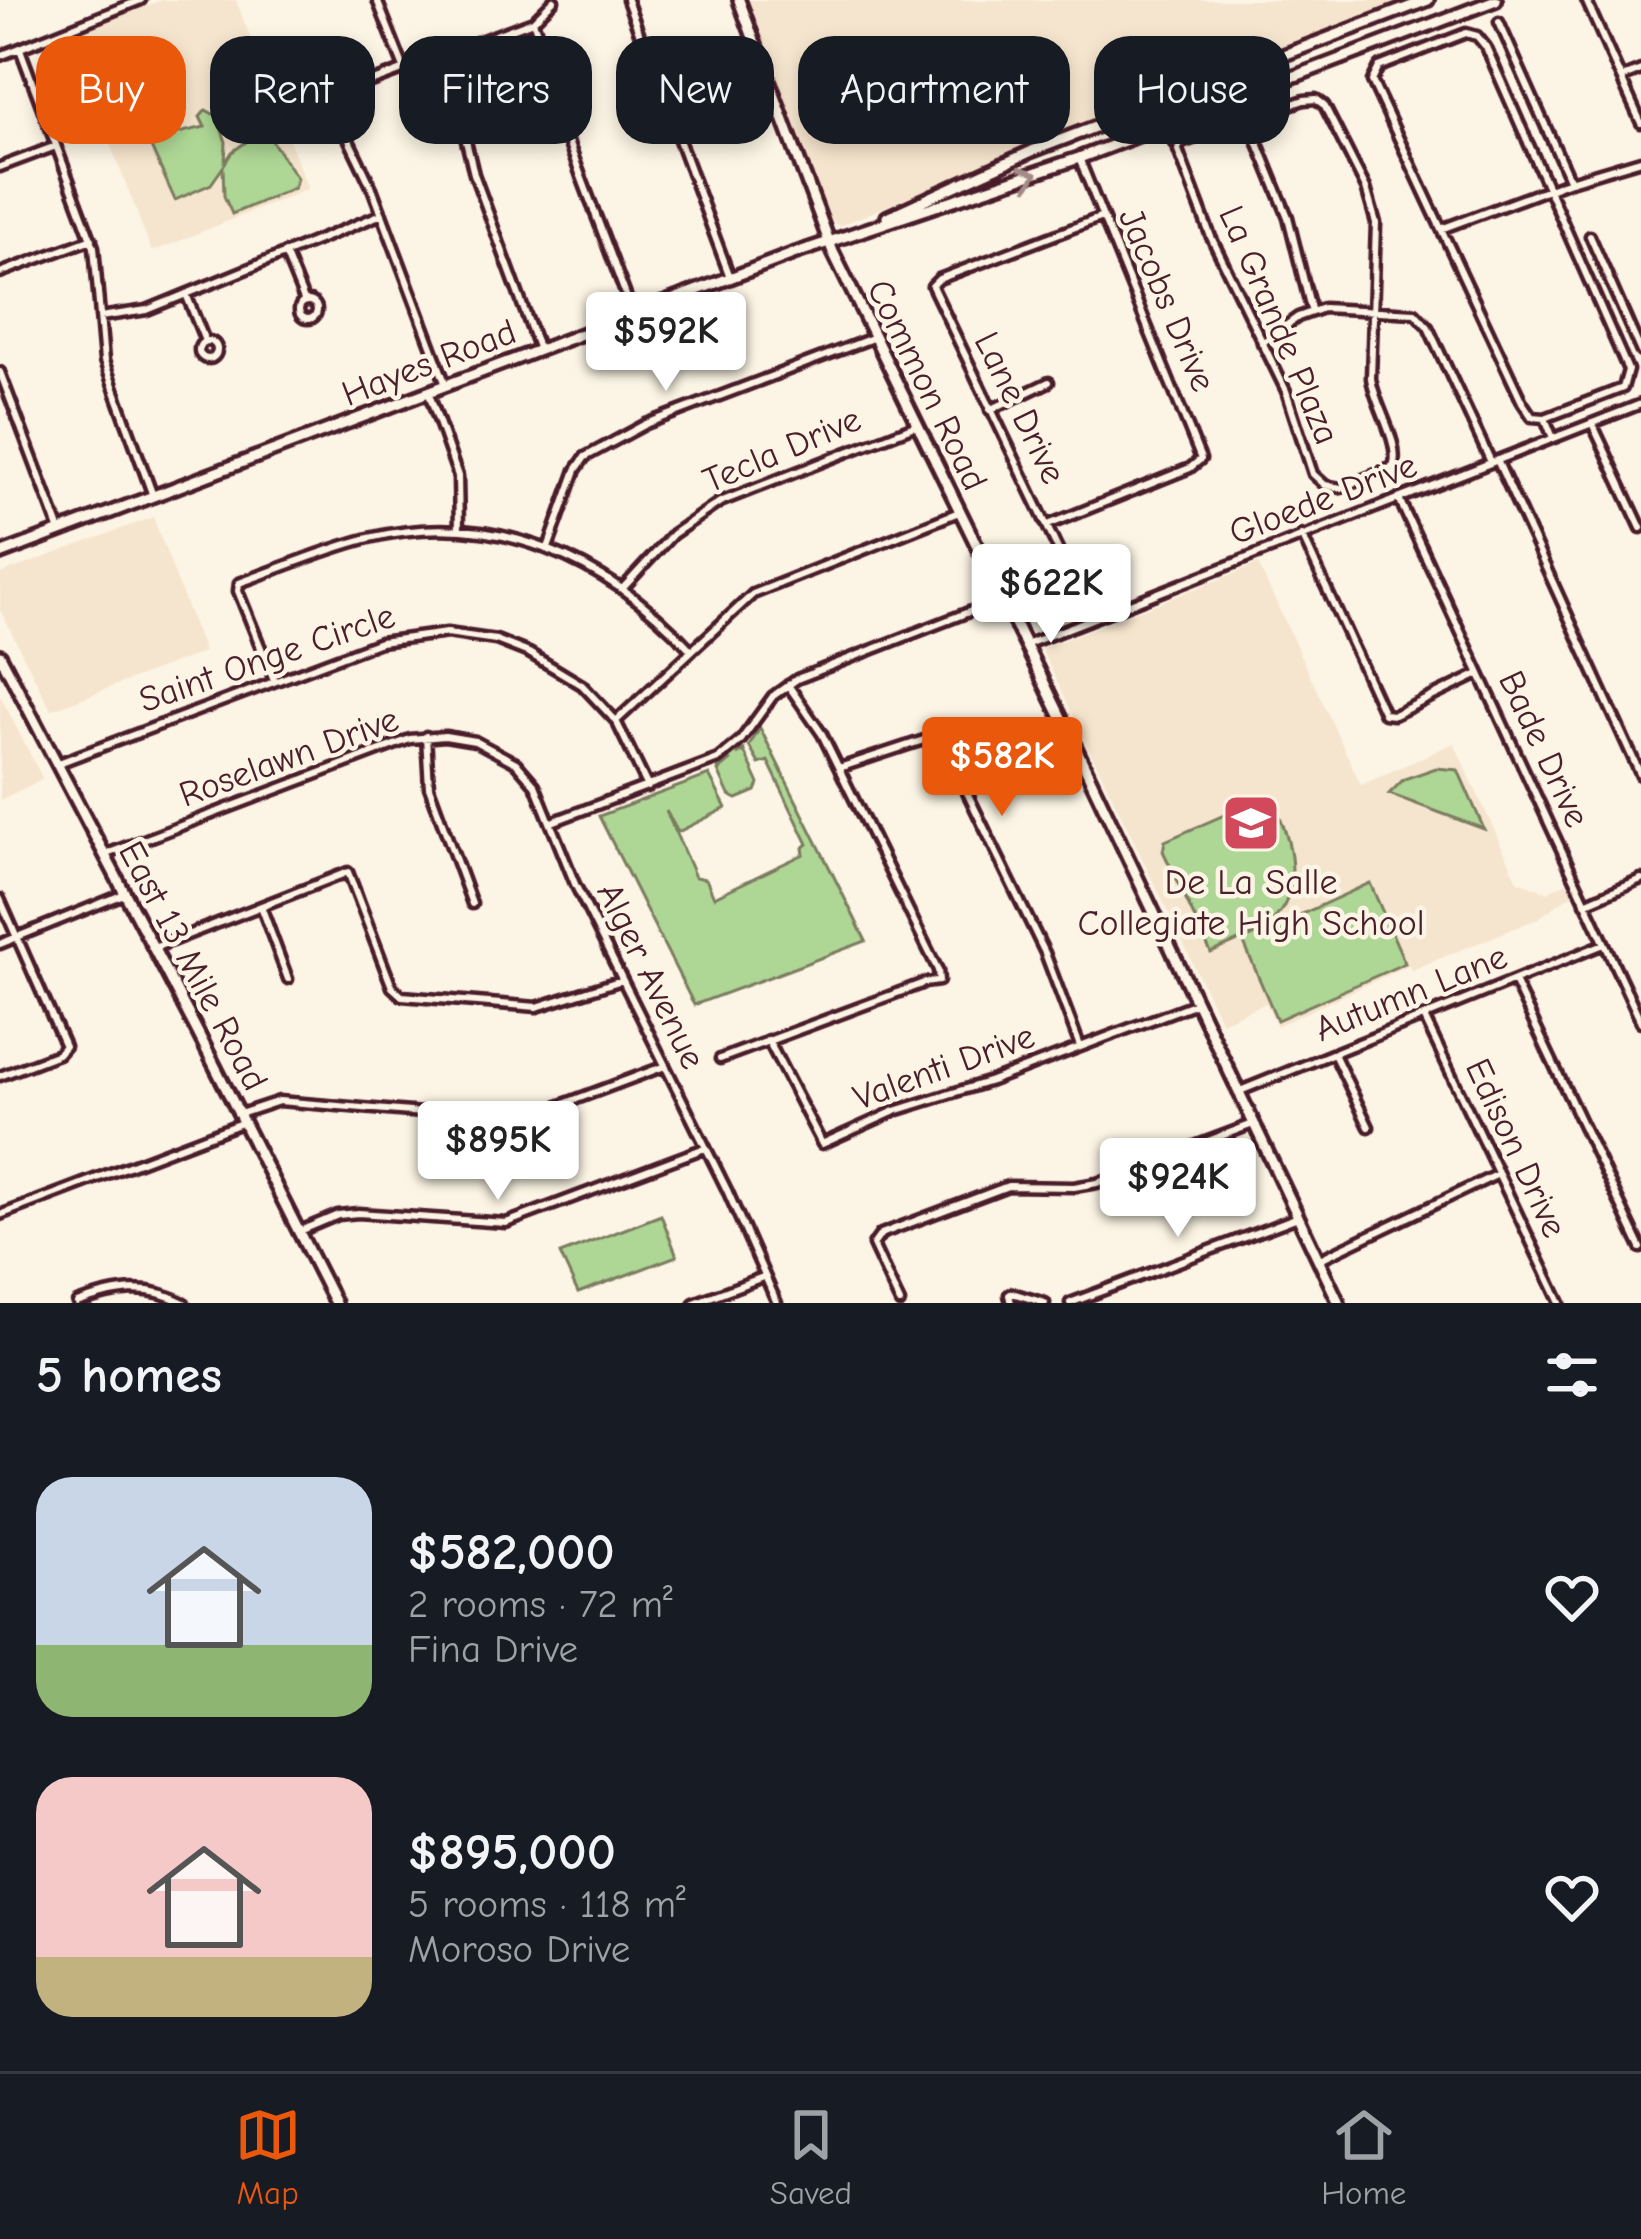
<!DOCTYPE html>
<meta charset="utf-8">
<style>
body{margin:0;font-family:"Comic Neue",sans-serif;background:#20242c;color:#f1f3f6;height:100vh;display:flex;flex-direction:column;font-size:45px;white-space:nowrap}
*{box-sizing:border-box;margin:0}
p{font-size:39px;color:#9ea1a6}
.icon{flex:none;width:66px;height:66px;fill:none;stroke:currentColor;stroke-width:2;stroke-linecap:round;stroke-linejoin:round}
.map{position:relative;height:1303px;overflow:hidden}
.drawer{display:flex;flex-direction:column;background:#171b24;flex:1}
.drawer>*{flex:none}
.guide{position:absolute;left:36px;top:36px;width:1569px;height:108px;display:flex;gap:24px}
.price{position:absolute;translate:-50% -102px;padding:0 27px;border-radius:12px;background:#fff;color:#222;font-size:39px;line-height:78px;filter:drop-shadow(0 3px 6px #0008)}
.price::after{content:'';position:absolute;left:50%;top:72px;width:36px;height:27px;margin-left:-18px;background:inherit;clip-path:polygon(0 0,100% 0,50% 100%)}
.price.on{background:#ea580c;color:#fff}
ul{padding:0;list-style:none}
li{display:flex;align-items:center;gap:36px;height:300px;padding:0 36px}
li span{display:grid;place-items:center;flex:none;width:336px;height:240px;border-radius:36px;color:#555}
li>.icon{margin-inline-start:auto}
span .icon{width:144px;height:144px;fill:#fffc;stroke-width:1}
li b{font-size:51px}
h2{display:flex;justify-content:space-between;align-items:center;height:144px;padding:0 36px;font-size:51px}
.chip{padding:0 42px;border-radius:36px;background:#171b24;box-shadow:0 6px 18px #0003;font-size:42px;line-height:108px}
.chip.on{background:#ea580c;color:#fff}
.dock{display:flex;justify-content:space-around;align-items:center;height:168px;border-top:3px solid #363941;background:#171b24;font-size:33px;color:#9ea1a6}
.dock a{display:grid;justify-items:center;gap:6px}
.dock .on{color:#ea580c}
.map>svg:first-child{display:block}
.built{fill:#f6e5ce}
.green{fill:#aed795;stroke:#7c7b60;stroke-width:3}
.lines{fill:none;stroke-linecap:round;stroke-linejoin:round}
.street-casing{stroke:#4a1f2b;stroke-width:15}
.secondary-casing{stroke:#4a1f2b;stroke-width:18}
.street{stroke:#fcf5e5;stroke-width:6}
.secondary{stroke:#fcf5e5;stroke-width:9}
.oneway{stroke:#a38a88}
.labels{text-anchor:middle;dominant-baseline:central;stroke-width:9;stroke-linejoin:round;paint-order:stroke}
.street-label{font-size:36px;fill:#4a1f2b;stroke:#fcf5e5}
.poi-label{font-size:36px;fill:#4a1f2b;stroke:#fcf5e5}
</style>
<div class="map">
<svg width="1641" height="1303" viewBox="0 0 1641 1303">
<rect width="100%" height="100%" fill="#fcf5e5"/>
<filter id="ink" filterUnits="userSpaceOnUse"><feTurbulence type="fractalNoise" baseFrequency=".00833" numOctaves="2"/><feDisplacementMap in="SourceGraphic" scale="24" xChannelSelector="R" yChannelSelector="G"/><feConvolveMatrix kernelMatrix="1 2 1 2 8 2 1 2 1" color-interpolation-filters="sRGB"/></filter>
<g filter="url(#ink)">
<!-- built -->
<path class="built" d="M 161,0 L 236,0 L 308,189 L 152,252 L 69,37 Z
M 744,0 L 1416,0 L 1029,147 L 839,226 L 824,216 Z
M 153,517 L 204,652 L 51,710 L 0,610 L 0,574 Z
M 1258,564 L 1361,785 L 1454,743 L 1518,881 L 1547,892 L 1567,882 L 1573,894 L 1537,919 L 1412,970 L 1409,965 L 1277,1026 L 1266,1003 L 1221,1022 L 1041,649 Z
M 0,695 L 43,779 L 0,800 Z"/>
<!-- green -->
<path class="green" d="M 142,63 L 150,77 L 146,81 L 110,94 L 98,93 L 93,79 Z
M 247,104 L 256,129 L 235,136 L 227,112 Z
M 206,110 L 213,114 L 223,112 L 225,118 L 219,122 L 226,142 L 225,163 L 232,152 L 264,129 L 297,178 L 294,188 L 232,214 L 224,196 L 223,167 L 211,184 L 175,200 L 151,147 L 156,138 L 205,127 L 200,117 Z
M 760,728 L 866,941 L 694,1005 L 599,816 L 709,775 L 726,808 L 678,832 L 666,811 L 695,877 L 706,879 L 714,897 L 804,854 L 803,848 L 808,844 L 768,761 L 759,764 L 749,746 Z
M 742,750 L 737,755 L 744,751 L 759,784 L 756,791 L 737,799 L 729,795 L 718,771 L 731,760 L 717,769 L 736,751 Z
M 1436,768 L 1458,770 L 1484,829 L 1389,794 L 1404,779 Z
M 1270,795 C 1291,836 1309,896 1264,928 C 1248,938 1228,945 1211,953 L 1163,851 L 1165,841 Z
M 1370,883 L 1405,963 L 1277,1020 L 1243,941 Z
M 661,1215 L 677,1256 L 578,1293 L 560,1254 Z"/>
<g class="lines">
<!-- street casing -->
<g class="street-casing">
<path id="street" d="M 377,0 L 404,68
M 627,0 L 730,277
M 1586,0 L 1641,123
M 533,21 L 547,59 L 567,139 L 633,314
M 1499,22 L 1570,181 L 1641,160
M 20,49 L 94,247 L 104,361 L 153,496
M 440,54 L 457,104 L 474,174 L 539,350
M 0,56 L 141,0
M308 70a8 8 0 1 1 16 0a8 8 0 1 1-16 0Z
M 319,78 L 372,188 L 446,385
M 1621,78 L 1641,70
M 328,98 L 533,21 L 554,0
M 1248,119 L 1288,217 L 1311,309
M 1175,123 L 1181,138 L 1178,150 L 1211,237 L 1286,391 L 1313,474 L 1325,485 L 1341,488 L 1393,467 C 1402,445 1374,404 1371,378 L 1376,223 L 1366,188 L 1324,105 L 1316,99 L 1304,100 L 1179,144
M 1166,124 L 1173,142 L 1179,144
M 0,167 L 56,146
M 1441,229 L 1570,181
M 1590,236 L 1641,352
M 285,253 L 304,300
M 0,273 L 92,239
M 186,294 L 205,341
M299 310a9 9 0 1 1 18 0a9 9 0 1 1-18 0Z
M 100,317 L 147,310 L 382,214
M199 350a9 9 0 1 1 18 0a9 9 0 1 1-18 0Z
M 1262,343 L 1298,317 L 1323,308 L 1415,313 L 1428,327 L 1491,462
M 0,372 L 60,531
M 428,391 L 458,476 L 459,530
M 990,410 L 1049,382
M 1545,418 L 1623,388 L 1628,370 L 1486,47 L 1477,36 L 1466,33 L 1379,67 L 1372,81 L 1522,402 L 1532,417 L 1545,418 L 1553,438
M 1592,423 L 1641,528
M 1497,460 L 1641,776
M 1399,499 L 1641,1022
M 1048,525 L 1190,468 L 1201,459 L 1079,158
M 1302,535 L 1384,714 L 1394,715 L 1479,674
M 548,548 L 576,470 L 585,457 L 646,424 L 875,337
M 624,587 L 673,534 L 720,502 L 917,425
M 1091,618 L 932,286 L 939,279 L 1102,217
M 1025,645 L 1641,404
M 274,680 L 238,591 L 239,583 C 282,568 325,549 369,538 C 495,508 607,559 691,650
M 616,721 L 753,594 L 959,512
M 426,736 L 429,787 L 472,904
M 56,764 L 380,642 L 447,633 L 496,640 L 529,653 L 582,685 L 616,721 L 648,787
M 839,768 L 939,735 L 1045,953 L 1080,1046
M 552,822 L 718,759 L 741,740 L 773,696 L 797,679 L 1002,599
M 104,855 L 410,739 L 445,736 L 475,741 L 516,763 L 535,785 L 575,884 L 727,1190 L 777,1303
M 0,899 L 65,1046 L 58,1054 L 0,1076
M 1585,903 L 1641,879
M 261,906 L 288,979
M 0,944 L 124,894
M 154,948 L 348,872 L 392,987 L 402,996 L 537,1007 L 622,980
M 1514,981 L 1641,1248
M 1424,1017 L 1560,1303
M 768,1040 L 822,1144 L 895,1111 L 991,1081 L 1196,1003
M 1334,1054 L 1369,1127
M 720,1059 L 924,983 L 939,981 L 938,970 L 822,734 L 788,685
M 1240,1091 L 1604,944
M 240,1114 L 279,1101 L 518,1121 L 665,1066
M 0,1215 L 244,1122
M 300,1231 L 338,1215 L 358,1213 L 506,1223 L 705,1148
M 1318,1260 L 1498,1174
M 77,1303 C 116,1289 147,1283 184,1303
M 694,1303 L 763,1277
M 900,1303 L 873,1245 L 881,1234 L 1008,1186 L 1074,1187 L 1097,1183 L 1253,1124
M 1011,1303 L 1009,1295 L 1012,1293 L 1045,1303
M 1070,1303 L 1298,1217"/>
</g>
<!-- secondary casing -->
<g class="secondary-casing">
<path id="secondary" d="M 739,0 L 833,252 L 1074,744 L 1339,1303
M 887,217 L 1032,151 L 1428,0
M 0,554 L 793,254 L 1079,158 L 1496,0
M 0,655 L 196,1029 L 335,1303"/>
</g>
<!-- street -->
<use href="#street" class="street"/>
<!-- secondary -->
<use href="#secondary" class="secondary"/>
</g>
<!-- one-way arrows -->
<defs><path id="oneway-chevron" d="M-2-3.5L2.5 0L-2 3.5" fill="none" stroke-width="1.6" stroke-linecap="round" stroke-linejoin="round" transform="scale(3)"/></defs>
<use class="oneway" href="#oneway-chevron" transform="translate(1029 176) rotate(-20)"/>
</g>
<!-- icons -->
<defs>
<g id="school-square" transform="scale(3)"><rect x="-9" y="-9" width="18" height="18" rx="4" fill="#d1495b" stroke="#fcf5e5"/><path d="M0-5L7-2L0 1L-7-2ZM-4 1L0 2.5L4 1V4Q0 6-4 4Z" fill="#fff"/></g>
</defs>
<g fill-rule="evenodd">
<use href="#school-square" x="1251" y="823"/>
</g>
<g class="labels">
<!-- street labels -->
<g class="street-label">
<text transform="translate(1167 300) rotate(67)">Jacobs Drive</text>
<text transform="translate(1279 325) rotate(67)">La Grande Plaza</text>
<text transform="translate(429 363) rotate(-21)">Hayes Road</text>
<text transform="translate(927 385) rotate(64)">Common Road</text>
<text transform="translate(1020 408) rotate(64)">Lane Drive</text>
<text transform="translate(782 450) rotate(-23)">Tecla Drive</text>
<text transform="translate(1323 499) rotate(-21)">Gloede Drive</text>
<text transform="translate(267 658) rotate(-19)">Saint Onge Circle</text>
<text transform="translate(1544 749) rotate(65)">Bade Drive</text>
<text transform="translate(289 757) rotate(-20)">Roselawn Drive</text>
<text transform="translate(193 966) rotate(62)">East 13 Mile Road</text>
<text transform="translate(651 976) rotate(64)">Alger Avenue</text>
<text transform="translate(1411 993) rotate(-22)">Autumn Lane</text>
<text transform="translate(944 1067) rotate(-20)">Valenti Drive</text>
<text transform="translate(1516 1148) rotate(65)">Edison Drive</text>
</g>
<!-- poi labels -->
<g class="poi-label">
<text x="1251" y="882">De La Salle<tspan x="1251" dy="41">Collegiate High School</tspan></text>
</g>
</g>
</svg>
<b class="price" style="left:666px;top:394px">$592K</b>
<b class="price" style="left:1051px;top:646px">$622K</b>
<b class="price on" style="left:1002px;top:819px">$582K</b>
<b class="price" style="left:498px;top:1203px">$895K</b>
<b class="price" style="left:1178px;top:1240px">$924K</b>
<div class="guide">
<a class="chip on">Buy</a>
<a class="chip">Rent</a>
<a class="chip">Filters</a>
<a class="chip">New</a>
<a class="chip">Apartment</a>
<a class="chip">House</a>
</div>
</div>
<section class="drawer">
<h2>5 homes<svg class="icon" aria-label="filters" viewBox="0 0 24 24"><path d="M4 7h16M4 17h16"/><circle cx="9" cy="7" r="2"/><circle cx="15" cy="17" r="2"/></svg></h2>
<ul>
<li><span style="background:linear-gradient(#c9d6e8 70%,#8fb573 0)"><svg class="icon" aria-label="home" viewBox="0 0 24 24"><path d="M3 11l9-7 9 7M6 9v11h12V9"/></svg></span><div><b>$582,000</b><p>2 rooms · 72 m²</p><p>Fina Drive</p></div><svg class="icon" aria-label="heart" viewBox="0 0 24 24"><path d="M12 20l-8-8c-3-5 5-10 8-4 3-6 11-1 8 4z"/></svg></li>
<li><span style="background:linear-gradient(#f6c9c9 75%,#c2b280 0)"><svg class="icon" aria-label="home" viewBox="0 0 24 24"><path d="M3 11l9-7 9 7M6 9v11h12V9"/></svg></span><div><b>$895,000</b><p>5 rooms · 118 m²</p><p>Moroso Drive</p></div><svg class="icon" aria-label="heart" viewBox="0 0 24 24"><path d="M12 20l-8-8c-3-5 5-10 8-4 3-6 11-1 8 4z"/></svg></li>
</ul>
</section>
<nav class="dock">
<a class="on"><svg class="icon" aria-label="map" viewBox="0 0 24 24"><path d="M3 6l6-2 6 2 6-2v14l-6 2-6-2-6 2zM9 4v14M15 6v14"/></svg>Map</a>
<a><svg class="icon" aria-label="saved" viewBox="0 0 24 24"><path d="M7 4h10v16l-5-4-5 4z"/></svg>Saved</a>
<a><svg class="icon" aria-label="home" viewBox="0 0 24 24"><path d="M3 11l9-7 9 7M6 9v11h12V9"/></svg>Home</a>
</nav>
